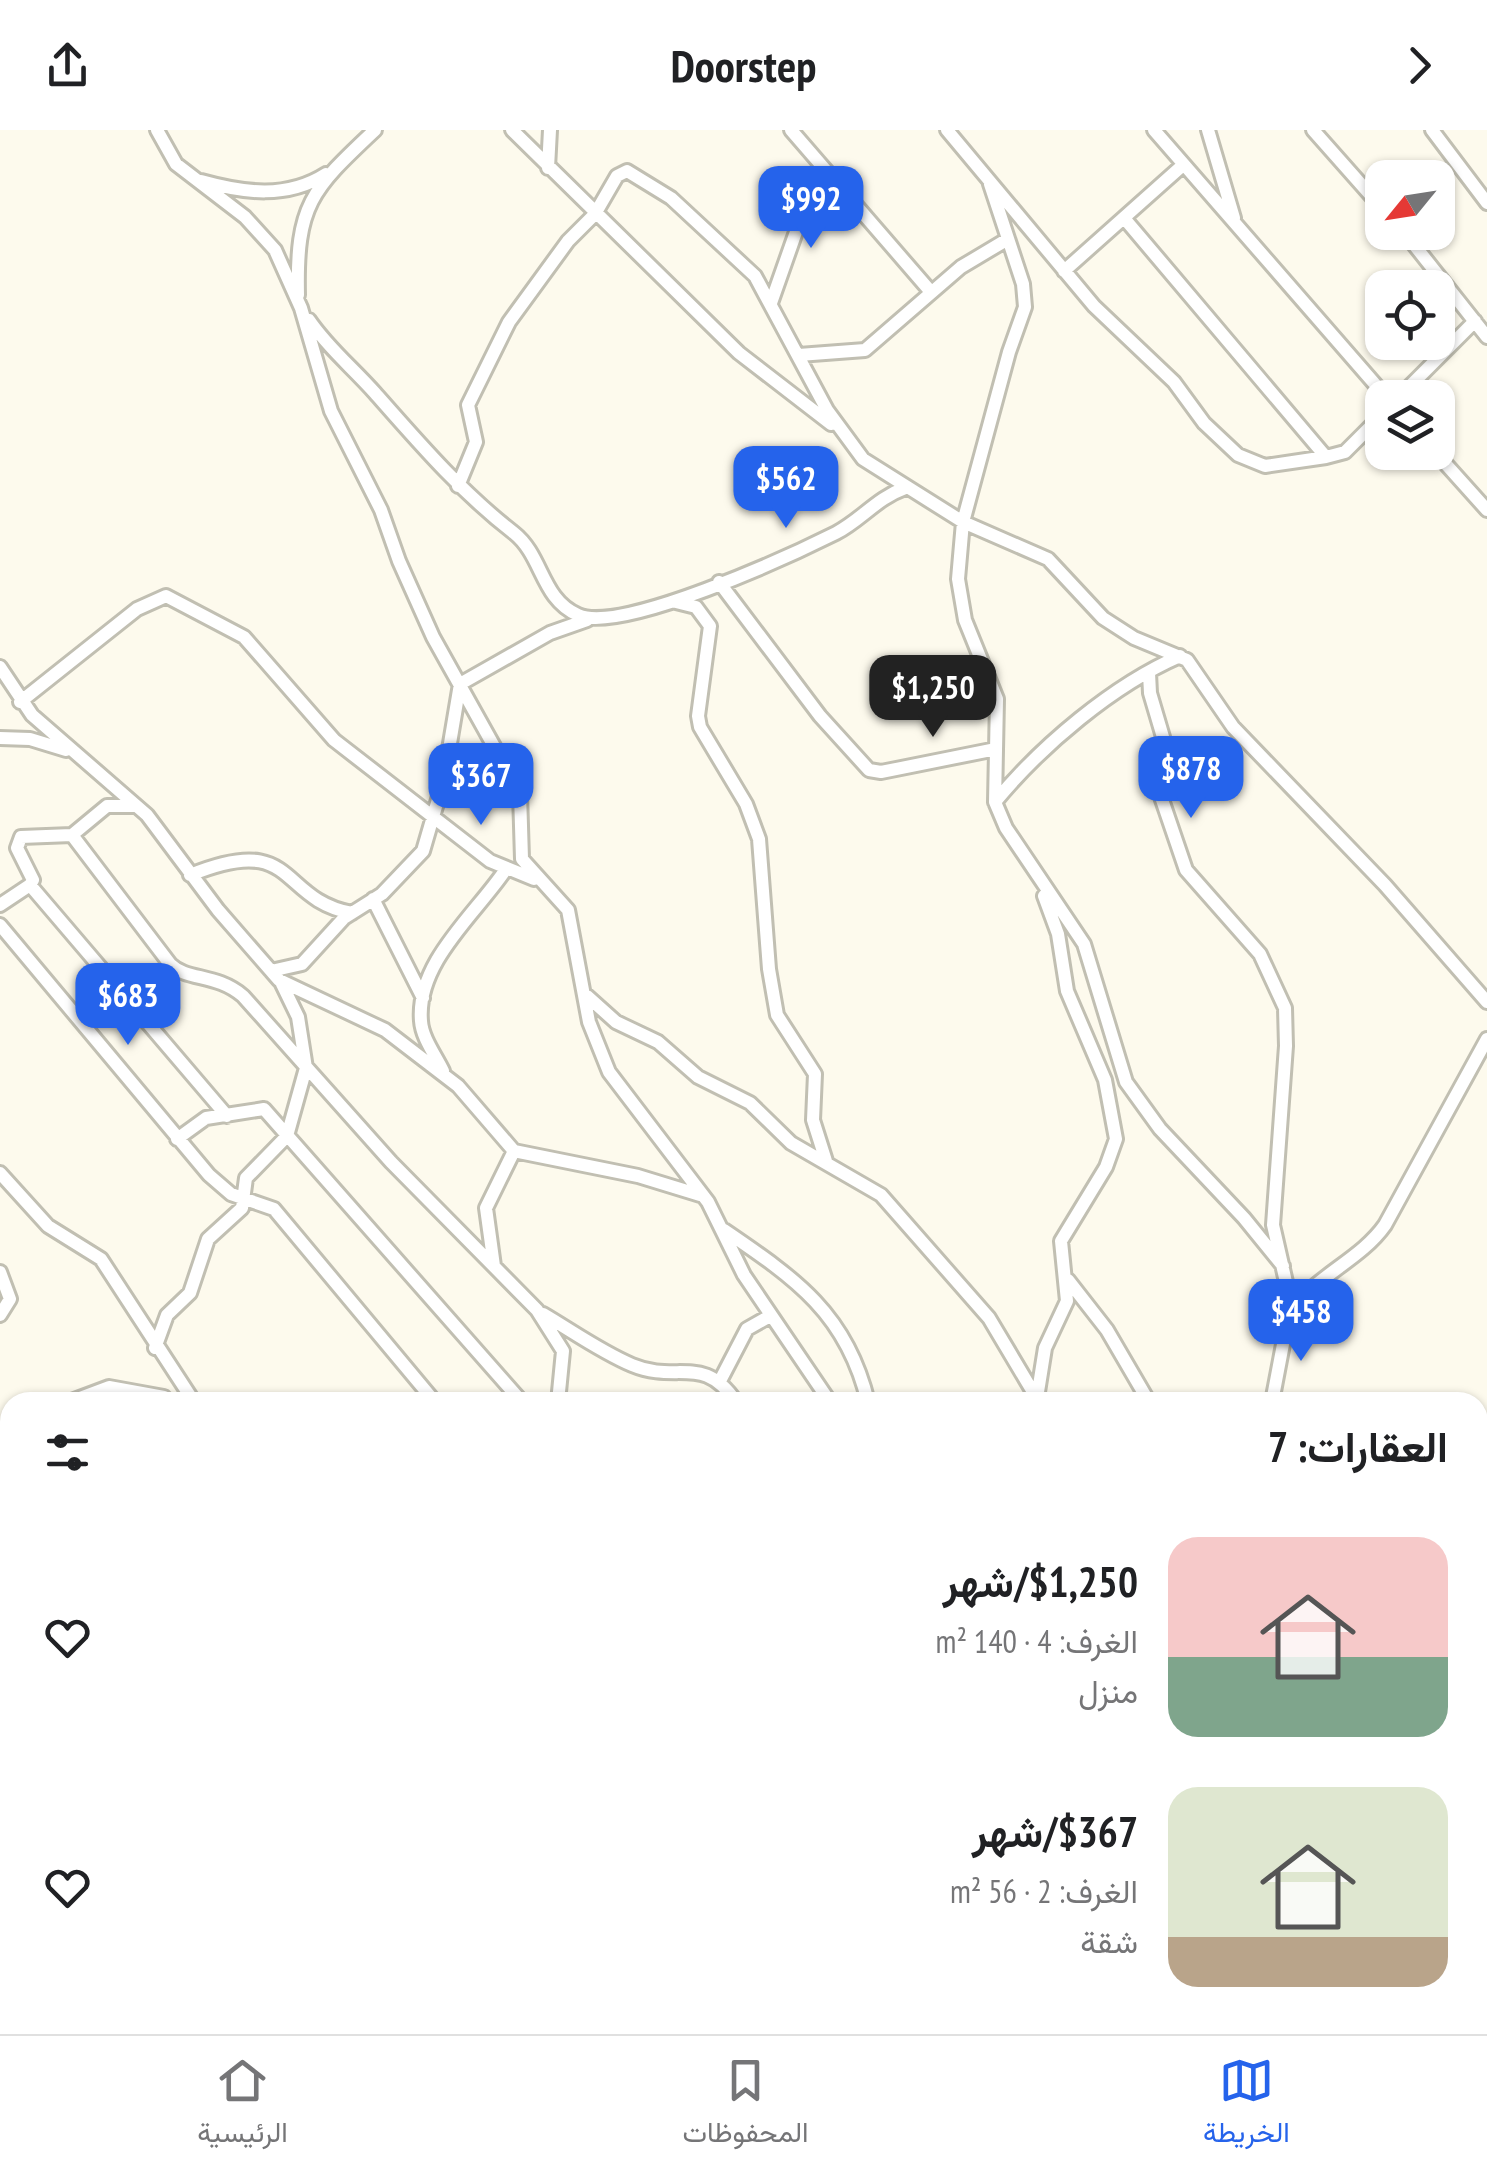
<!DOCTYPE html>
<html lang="ar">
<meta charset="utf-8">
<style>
body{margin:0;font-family:"PT Sans Narrow",Vazirmatn,sans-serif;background:#f6f6f6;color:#202124;direction:rtl;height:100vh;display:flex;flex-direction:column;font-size:38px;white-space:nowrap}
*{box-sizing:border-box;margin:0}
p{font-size:32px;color:#757577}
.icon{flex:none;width:55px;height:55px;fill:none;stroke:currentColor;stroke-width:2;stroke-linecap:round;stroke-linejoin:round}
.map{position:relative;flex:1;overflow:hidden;direction:ltr}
.details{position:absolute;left:0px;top:1262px;width:1488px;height:642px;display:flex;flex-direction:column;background:#fff;border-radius:30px 30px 0 0;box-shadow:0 2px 8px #0004;direction:rtl}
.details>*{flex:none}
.needle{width:65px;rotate:240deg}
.buttons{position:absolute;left:1365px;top:30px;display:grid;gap:20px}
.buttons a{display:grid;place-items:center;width:90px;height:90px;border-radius:20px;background:#fff;box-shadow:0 2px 8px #0004;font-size:50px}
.price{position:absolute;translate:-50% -85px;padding:0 22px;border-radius:20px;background:#2563eb;color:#fff;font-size:32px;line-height:65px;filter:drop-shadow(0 2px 5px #0008)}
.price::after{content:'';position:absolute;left:50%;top:60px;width:30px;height:22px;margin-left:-15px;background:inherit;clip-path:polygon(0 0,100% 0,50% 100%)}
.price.active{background:#222;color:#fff}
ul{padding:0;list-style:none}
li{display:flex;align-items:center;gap:30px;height:250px;padding:0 40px}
li span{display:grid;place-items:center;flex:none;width:280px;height:200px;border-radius:30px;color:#555}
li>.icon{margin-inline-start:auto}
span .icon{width:120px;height:120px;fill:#fffc;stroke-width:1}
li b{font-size:42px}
h2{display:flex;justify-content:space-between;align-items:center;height:120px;padding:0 40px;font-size:42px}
header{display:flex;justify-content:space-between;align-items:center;height:130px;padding:0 40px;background:#fff;font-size:45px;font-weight:800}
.menu{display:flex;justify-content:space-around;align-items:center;height:140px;border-top:2px solid #e0e0e0;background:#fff;font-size:28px;color:#757577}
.menu a{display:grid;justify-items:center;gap:5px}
.menu .active{color:#2563eb}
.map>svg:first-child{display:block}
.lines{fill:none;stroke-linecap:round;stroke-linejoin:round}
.minor-casing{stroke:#c1bfb2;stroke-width:18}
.minor{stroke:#fff;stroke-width:12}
</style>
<header><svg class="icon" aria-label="forward" viewBox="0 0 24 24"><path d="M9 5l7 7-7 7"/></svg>Doorstep<svg class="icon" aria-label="share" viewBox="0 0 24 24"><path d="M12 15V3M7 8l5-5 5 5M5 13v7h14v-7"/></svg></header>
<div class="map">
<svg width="1487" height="1904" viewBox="0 0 1487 1904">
<rect width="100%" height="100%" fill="#fdfaed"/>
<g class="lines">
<!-- minor casing -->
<g class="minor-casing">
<path id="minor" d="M 157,0 L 176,34 L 245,87 L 275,120 L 301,178 L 331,281 L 381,380 L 399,431 L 433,507 L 520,663 L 522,729 L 568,780 L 589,892 L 609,942 L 708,1072 L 744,1145 L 830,1272
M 512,0 L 739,223 L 831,294
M 791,0 L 931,162
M 947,0 L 1094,176 L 1174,252 L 1204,293 L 1238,325 L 1265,336 L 1326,327 L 1345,322 L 1382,285
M 1154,0 L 1387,268
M 1208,0 L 1234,88
M 1313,0 L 1382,78
M 1432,0 L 1487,73
M 548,38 L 550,0
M 201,51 C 244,63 287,69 326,44
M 990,54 L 1023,154 L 1025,177 L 1009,222 L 963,392 L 958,449 L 965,490 L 997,569 L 995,672 L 1006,698 L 1084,814 L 1126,952 L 1160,999 L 1244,1088 L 1283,1136
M 1124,88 L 1326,327
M 1404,102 L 1487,207
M 1064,141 L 1183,35
M 298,165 C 296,75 311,60 375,0
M 771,173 L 797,99 L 841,61
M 309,190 C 328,218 352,237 375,263 C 419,313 461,362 514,403 C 543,426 541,469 578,485 C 621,504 790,426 836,403 C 861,390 877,368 905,358
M 799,225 L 865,220 L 961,137 L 1008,109
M 1398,268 L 1475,191
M 1435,322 L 1487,380
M 458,356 L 476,312 L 468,275 L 509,192 L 568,111 L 595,84 L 617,46 L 627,41 L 671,68 L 755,146 L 827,280 L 863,329 L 963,392 L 1048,429 L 1103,488 L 1134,508 L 1187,530 L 1233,597 L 1385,755 L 1487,872
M 719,452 L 820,586 L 869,640 L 881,642 L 996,619
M 676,472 L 696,477 L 710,496 L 698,586 L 700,597 L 746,674 L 759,709 L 769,839 L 777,885 L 815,944 L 813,990 L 826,1031
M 0,537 L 32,585 L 147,685 L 218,780 L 279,850 L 385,900 L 458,956 L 514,1021 L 638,1046 L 700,1065
M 1149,543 L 1150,563 L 1163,607 L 1157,655 L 1186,740 L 1260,824 L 1285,878 L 1286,916 L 1273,1095 L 1286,1152 L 1288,1188 L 1272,1272
M 20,572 L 137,479 L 166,466 L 244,507 L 334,610 L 490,731 L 534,749
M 0,608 L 30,609 L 66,620
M 995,672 C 1041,616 1113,555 1180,526
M 72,705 L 170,834 C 187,851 216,843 243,866 L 391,1032 L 537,1180 L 563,1221 L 558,1272
M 72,705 L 21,707 L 17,718 L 33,750 L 30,755 L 227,986
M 72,705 L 107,676 L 133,676
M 190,745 C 298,701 277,769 352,783
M 373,769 L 423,868
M 0,775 L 30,755
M 0,795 L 209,1045 L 231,1064 L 274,1079 L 435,1272
M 271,841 L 302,834 L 344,788 L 382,764 L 423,721 L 444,649 L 460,554 L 550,503 L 587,490
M 587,866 L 616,892 L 658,912 L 698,947 L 750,973 L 791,1013 L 881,1065 L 989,1188 L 1039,1272
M 443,941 C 436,926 422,908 421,891 C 416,832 477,783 506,739
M 177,1009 L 206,988 L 264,979 L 522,1272
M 0,1043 L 48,1096 L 101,1129 L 194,1272
M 724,1100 C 796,1149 847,1184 868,1272
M 494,1136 L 486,1078 L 514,1021
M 0,1142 L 10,1169 L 0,1185
M 1068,1150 L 1107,1200 L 1149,1272
M 543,1184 C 572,1201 601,1222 632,1235 C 677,1254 703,1223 736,1272
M 1289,1186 C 1311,1147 1359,1132 1385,1095 L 1487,909
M 155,1218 L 167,1185 L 190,1163 L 208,1109 L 242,1078 L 246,1048 L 287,1006 L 306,938 L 298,887 L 281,852
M 721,1249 L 747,1199 L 770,1186
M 1037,1268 L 1045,1218 L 1067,1171 L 1061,1111 L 1106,1037 L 1116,1009 L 1105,950 L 1067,861 L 1058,804 L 1044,766
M 69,1272 L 109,1257 L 164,1267
M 0,1302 L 10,1297
M 1478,1417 L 1487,1407
M 1478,1439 L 1487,1450
M 0,1489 L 10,1495
M 1478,1504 L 1487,1496
M 1478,1600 L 1487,1588
M 0,1694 L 10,1706
M 1478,1756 L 1487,1740
M 0,1801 L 10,1813
M 0,1869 L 10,1859
M 94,1895 L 104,1904
M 193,1895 L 202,1904
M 281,1895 L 291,1904
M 377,1895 L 387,1904
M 492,1895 L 502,1904
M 681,1895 L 690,1904
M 793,1895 L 801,1904
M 1019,1895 L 1027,1904
M 1173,1895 L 1183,1904
M 1308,1895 L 1314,1904
M 1422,1895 L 1431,1904
M 574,1896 L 584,1904
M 222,1904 L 230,1895
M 660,1904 L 668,1895
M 1053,1904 L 1066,1895
M 1267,1904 L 1270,1895"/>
</g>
<!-- minor -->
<use href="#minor" class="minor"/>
</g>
</svg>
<div class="buttons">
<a><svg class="needle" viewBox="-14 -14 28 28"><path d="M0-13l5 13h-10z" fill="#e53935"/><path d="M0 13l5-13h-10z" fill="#757577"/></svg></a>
<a><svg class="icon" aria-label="locate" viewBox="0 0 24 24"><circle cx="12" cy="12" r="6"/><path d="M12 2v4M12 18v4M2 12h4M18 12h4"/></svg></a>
<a><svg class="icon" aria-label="layers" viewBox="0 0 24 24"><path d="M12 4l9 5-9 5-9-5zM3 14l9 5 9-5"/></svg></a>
</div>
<b class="price" style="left:811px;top:121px">$992</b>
<b class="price" style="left:786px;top:401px">$562</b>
<b class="price active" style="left:933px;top:610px">$1,250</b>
<b class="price" style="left:1191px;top:691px">$878</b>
<b class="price" style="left:481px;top:698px">$367</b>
<b class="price" style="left:128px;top:918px">$683</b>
<b class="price" style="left:1301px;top:1234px">$458</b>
<section class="details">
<h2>العقارات: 7<svg class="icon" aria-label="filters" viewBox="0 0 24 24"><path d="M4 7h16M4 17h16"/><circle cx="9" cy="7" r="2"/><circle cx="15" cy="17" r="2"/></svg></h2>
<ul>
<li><span style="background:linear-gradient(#f6c9c9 60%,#7fa58c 0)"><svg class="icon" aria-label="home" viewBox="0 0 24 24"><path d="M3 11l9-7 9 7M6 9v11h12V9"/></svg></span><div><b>$1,250/شهر</b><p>الغرف: 4 · 140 m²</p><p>منزل</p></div><svg class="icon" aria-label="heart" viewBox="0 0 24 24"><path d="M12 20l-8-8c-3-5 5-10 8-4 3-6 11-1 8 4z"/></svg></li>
<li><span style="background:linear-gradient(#dfe7d0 75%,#b9a48a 0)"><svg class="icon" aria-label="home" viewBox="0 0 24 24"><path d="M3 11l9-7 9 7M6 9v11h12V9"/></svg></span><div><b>$367/شهر</b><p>الغرف: 2 · 56 m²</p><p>شقة</p></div><svg class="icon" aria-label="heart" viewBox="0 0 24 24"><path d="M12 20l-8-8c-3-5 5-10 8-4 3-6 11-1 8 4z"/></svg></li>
</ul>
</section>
</div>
<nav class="menu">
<a class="active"><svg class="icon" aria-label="map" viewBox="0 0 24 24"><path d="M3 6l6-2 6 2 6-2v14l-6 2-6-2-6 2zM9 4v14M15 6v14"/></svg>الخريطة</a>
<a><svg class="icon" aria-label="saved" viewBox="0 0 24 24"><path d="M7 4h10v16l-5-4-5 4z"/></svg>المحفوظات</a>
<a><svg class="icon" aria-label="home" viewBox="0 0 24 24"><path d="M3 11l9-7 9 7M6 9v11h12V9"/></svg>الرئيسية</a>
</nav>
